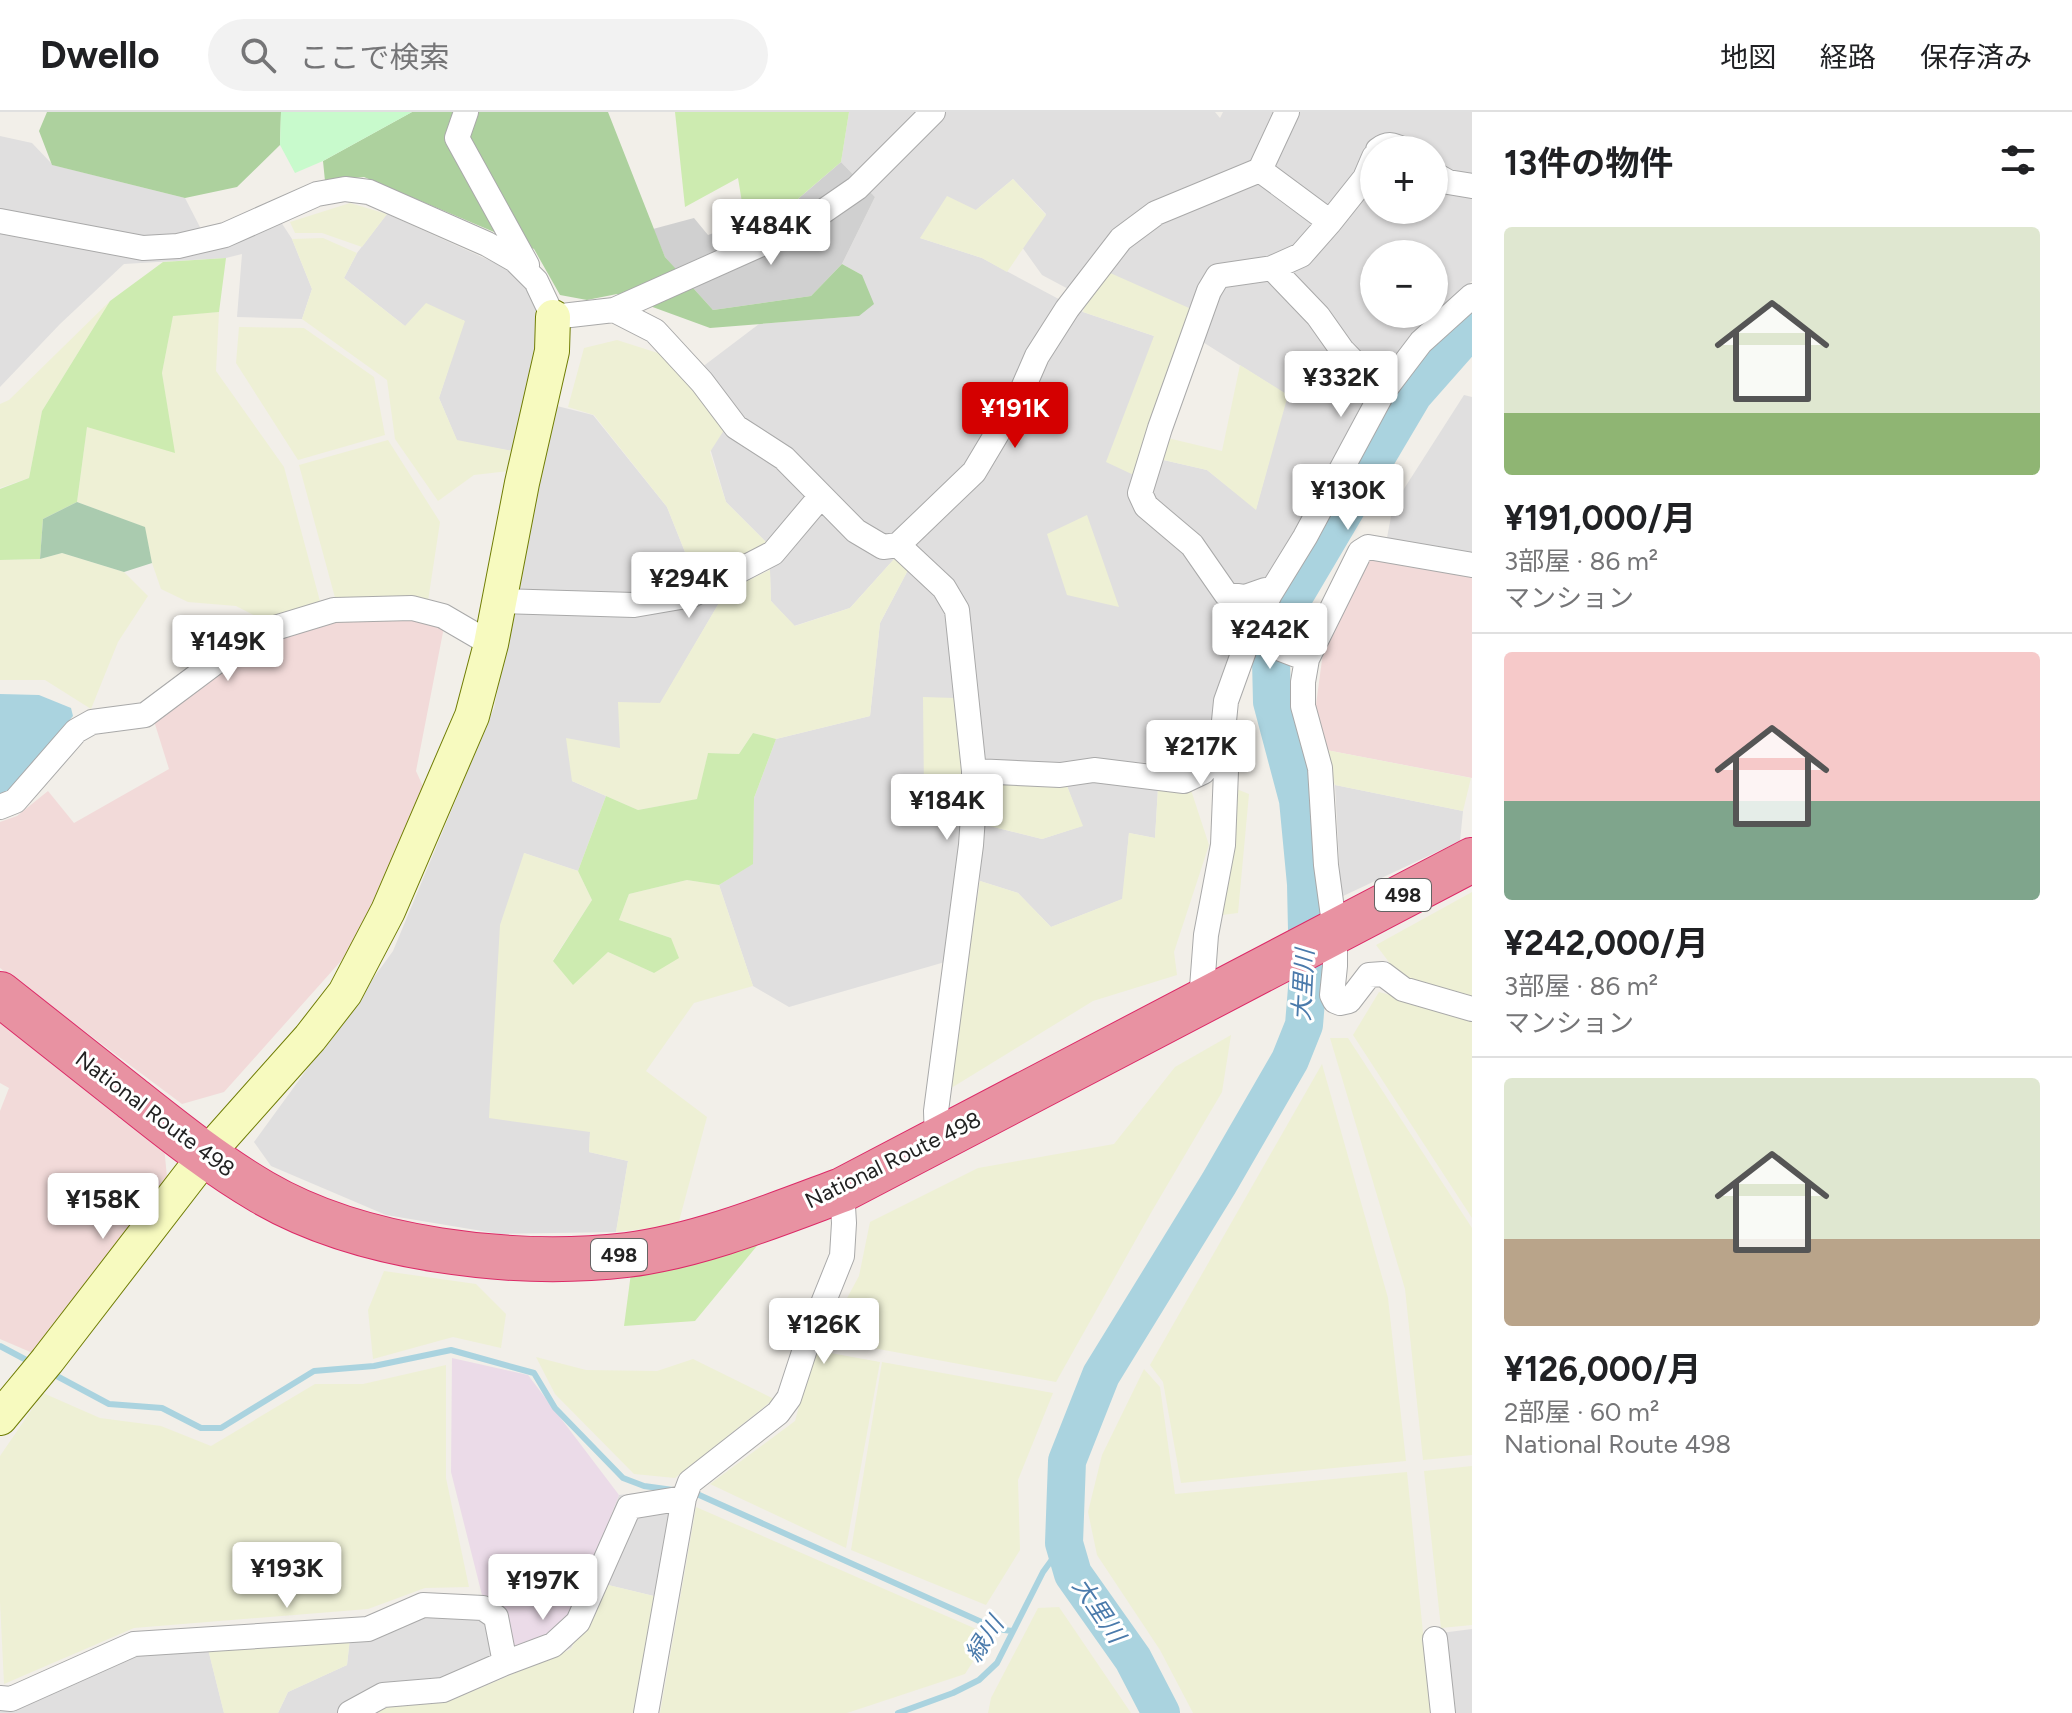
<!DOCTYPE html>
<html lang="ja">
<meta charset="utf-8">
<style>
body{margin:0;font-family:Figtree,"Noto Sans JP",sans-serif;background:#f2f2f2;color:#202124;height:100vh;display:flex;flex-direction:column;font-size:30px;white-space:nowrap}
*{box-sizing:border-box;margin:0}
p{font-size:26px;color:#757577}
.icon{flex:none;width:44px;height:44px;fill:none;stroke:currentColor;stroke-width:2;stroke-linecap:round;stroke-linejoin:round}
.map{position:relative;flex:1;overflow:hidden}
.drawer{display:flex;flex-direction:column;background:#fff;width:600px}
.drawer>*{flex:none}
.tools{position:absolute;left:1360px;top:24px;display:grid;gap:16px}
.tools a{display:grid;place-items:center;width:88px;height:88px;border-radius:50%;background:#fff;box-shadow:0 2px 6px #0004;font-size:40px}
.price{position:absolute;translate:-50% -68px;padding:0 18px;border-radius:8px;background:#fff;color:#222;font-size:26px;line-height:52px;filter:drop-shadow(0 2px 4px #0008)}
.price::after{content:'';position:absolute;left:50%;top:48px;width:24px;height:18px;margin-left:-12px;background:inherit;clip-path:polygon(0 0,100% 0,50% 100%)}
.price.selected{background:#d40000;color:#fff}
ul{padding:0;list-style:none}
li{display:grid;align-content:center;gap:16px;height:424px;padding:0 32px}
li+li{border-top:2px solid #e0e0e0}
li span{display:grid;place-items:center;height:248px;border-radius:8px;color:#555}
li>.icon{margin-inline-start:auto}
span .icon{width:144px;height:144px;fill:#fffc;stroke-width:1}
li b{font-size:34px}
h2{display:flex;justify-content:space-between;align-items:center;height:96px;padding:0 32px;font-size:34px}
header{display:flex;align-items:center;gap:48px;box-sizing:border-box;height:112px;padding:0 40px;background:#fff;border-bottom:2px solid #e0e0e0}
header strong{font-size:38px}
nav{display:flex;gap:44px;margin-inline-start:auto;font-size:28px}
.search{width:560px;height:72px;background:#f2f2f2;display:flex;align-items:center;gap:20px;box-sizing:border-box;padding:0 28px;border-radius:44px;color:#757577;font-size:30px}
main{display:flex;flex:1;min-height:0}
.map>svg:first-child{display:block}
.residential{fill:#e0dfdf;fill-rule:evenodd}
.commercial{fill:#f2dad9}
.industrial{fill:#ebdbe8}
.religious{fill:#d0d0d0}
.farmland{fill:#eef0d5}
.grass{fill:#cdebb0}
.forest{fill:#add19e}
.cemetery{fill:#aacbaf}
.park{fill:#c8facc}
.water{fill:#aad3df}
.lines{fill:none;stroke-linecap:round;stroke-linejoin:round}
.stream{stroke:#aad3df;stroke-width:6}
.river{stroke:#aad3df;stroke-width:38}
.street-casing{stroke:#a9a9a9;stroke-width:26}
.secondary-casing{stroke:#707d05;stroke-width:36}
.highway-casing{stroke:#dc2a67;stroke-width:46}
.street{stroke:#fff;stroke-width:24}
.secondary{stroke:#f7fabf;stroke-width:34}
.highway{stroke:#e892a2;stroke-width:44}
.labels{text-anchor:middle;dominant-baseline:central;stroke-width:6;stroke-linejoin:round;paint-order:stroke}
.shield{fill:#fff;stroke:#646464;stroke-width:2}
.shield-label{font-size:20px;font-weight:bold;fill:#222}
.street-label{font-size:22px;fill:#222;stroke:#fff}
.water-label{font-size:24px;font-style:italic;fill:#4a7aab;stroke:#fff}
</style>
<header>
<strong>Dwello</strong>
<div class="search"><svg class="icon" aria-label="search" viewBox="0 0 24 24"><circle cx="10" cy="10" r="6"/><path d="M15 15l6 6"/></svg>ここで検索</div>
<nav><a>地図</a><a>経路</a><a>保存済み</a></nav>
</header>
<main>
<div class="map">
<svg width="1472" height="1601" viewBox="0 0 1472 1601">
<rect width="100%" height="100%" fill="#f2efe9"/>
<!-- residential -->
<path class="residential" d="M 849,0 L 1215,0 L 1220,6 L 1223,0 L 1472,0 L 1472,169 L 1411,226 L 1370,286 L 1244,506 L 1199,650 L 1122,651 L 1158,676 L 1155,726 L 1129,721 L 1123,787 L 1051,815 L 1018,781 L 980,769 L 981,712 L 1042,727 L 1082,714 L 1067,674 L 964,683 L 967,706 L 945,850 L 789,895 L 753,874 L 719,773 L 752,752 L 754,686 L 776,627 L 870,604 L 880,511 L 908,458 L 895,446 L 850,496 L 794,514 L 771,489 L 769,433 L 726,390 L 689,265 L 759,212 L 859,204 L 862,163 L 842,152 L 875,85 L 841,50 ZM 1374,38 L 1434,38 L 1434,98 L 1374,98 ZM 1013,67 L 1046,102 L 1022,135 L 1042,163 L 1087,187 L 1190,222 L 1287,283 L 1256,397 L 1207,358 L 1146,344 L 1154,224 L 1083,200 L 982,146 L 920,126 L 976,98 ZM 1374,142 L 1434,142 L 1434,202 L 1374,202 Z
M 0,24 L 32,31 L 53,53 L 185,86 L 202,119 L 270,93 L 292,127 L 312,177 L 302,207 L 237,205 L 242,142 L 226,146 L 124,152 L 60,212 L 0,275 Z
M 387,102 L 513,159 L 535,189 L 539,223 L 512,339 L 457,329 L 439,286 L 464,208 L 405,214 L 344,166 L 357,141 Z
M 1464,283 L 1472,285 L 1472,448 L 1386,431 L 1393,394 Z
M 553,293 L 593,303 L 667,395 L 697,470 L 726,479 L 660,592 L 621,636 L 572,669 L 606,684 L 578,759 L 524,741 L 590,1020 L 589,1040 L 628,1049 L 616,1120 L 500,1122 L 386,1103 L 271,1054 L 254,1030 L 393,839 L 494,596 Z
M 1335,673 L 1463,699 L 1460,729 L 1341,785 Z
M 653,1379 L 672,1399 L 658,1485 L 604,1472 L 571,1536 L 452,1588 L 383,1596 L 377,1601 L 278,1601 L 288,1580 L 347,1553 L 350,1526 L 416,1502 L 482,1483 L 498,1486 L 517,1541 L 572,1505 L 619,1383 Z
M 1472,1517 L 1472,1601 L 1450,1601 L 1441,1521 Z
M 208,1537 L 224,1601 L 0,1601 L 0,1581 L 138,1538 Z"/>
<!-- commercial -->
<path class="commercial" d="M 1369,441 L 1472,461 L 1472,666 L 1321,637 L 1315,600 L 1324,533 Z
M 333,504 L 417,505 L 444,515 L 416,659 L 425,679 L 349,840 L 224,980 L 182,992 L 0,856 L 0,710 L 17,704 L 48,679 L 74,711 L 169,657 L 154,609 L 265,525 Z
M 0,903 L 164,1034 L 168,1076 L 35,1242 L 0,1227 L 0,999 L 9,976 L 0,971 Z"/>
<!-- industrial -->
<path class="industrial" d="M 452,1246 L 528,1263 L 619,1383 L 572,1505 L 517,1542 L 498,1486 L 482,1483 L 451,1360 Z"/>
<!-- religious -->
<path class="religious" d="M 841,50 L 875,85 L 842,152 L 811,184 L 713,198 L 693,176 L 814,119 L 791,93 Z
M 694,106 L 708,123 L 745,110 L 748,127 L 679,162 L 665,145 L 653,117 Z"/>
<!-- farmland -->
<path class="farmland" d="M 1013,67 L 1046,103 L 1007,160 L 982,146 L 920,126 L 947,84 L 976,98 Z
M 350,91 L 387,102 L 362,135 L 322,121 L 295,121 L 290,110 Z
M 323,126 L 357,141 L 344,166 L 405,214 L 426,191 L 465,209 L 439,286 L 457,328 L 512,339 L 509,359 L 474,363 L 438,389 L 395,327 L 387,268 L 302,207 L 312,177 L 292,127 Z
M 1108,160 L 1198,200 L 1155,323 L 1222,339 L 1240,253 L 1288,283 L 1256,398 L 1207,358 L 1146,344 L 1138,365 L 1106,350 L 1154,224 L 1083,200 L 1087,187 Z
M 110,189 L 42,299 L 29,366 L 0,376 L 0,292 L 9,288 Z
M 219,200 L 216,259 L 284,355 L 321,493 L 265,509 L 236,494 L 188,490 L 161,477 L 152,451 L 144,415 L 77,390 L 87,314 L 174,340 L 162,261 L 173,203 Z
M 239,215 L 304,216 L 374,265 L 385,323 L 298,348 L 236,251 Z
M 617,228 L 661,242 L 689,265 L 726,315 L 710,340 L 726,390 L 769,433 L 697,470 L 667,395 L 594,303 L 568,295 L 584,236 Z
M 388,328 L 440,410 L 428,489 L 337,493 L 299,353 Z
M 1087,403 L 1119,495 L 1067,483 L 1047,422 Z
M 62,441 L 124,460 L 148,484 L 118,530 L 91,597 L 45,568 L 0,568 L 0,448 L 40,447 Z
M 895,446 L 908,458 L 880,511 L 870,604 L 776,627 L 753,621 L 739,642 L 708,641 L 698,687 L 638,698 L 572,669 L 566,626 L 620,636 L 618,590 L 660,591 L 726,479 L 770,458 L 771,489 L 795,514 L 850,496 Z
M 923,585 L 955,586 L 964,683 L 924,681 Z
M 1321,637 L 1471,666 L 1463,699 L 1335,673 Z
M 984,667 L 1067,674 L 1083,714 L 1042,727 L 981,712 Z
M 1158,676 L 1191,678 L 1209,733 L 1174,840 L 1177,863 L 1093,889 L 948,978 L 980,769 L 1018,781 L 1051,815 L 1122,787 L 1129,721 L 1155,726 Z
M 1234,676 L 1249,682 L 1238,801 L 1222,803 Z
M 524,741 L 578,759 L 592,788 L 553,848 L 608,840 L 654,861 L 671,826 L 619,808 L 629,782 L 687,768 L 719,773 L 753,874 L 694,891 L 646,959 L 707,1005 L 678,1113 L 616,1120 L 628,1049 L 589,1040 L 590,1020 L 489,1006 L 500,813 Z
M 1472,780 L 1472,888 L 1404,870 L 1376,833 Z
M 1379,880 L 1472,905 L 1472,1106 L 1353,923 Z
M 1231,923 L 1222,980 L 1152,1099 L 1056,1270 L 825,1227 L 859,1164 L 870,1110 L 978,1056 L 1114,1032 L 1175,955 Z
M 1330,926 L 1348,926 L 1472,1116 L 1472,1343 L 1423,1348 L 1405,1177 Z
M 1322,952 L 1388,1186 L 1406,1349 L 1181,1371 L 1163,1270 L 1150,1253 Z
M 384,1159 L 476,1172 L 506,1202 L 501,1236 L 453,1225 L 373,1247 L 368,1198 Z
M 814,1238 L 880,1250 L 846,1436 L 710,1372 L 795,1309 Z
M 536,1245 L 586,1258 L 657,1259 L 693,1247 L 774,1287 L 675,1366 L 634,1362 L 555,1282 Z
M 882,1250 L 1053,1281 L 1018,1368 L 1020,1438 L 986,1493 L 851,1438 Z
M 446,1253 L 446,1366 L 469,1475 L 425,1476 L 368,1497 L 134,1516 L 4,1572 L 0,1490 L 0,1344 L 43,1281 L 100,1306 L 161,1314 L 211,1334 L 315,1272 L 363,1272 Z
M 1144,1257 L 1160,1275 L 1175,1382 L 1407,1360 L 1431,1601 L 1193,1601 L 1160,1538 L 1097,1443 L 1088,1400 L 1102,1343 Z
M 1472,1354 L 1472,1513 L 1441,1516 L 1424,1359 Z
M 696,1395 L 990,1523 L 965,1562 L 847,1601 L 660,1601 Z
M 604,1472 L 658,1485 L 637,1601 L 377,1601 L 383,1596 L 452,1588 L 571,1537 Z
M 1059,1495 L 1131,1601 L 988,1601 L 991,1586 L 1038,1496 Z
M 350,1526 L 347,1553 L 288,1580 L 278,1601 L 224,1601 L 208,1537 Z"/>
<!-- grass -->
<path class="grass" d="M 675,0 L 849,0 L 841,50 L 792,92 L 804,107 L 748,127 L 738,66 L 685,95 Z
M 226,146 L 219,200 L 173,204 L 162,261 L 175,341 L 87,315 L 77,390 L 43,407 L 40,447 L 0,448 L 0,377 L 29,366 L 42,299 L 110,189 L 163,150 Z
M 753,621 L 776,627 L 754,686 L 753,752 L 719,773 L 687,768 L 629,782 L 619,808 L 671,826 L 679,846 L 654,861 L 608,840 L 573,873 L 553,849 L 592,788 L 578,759 L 606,684 L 638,698 L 697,687 L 708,641 L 739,642 Z
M 761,1129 L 695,1209 L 624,1214 L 631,1161 Z"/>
<!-- forest -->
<path class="forest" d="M 47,0 L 281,0 L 280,33 L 237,75 L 185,86 L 52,53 L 39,19 Z
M 412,0 L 608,0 L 665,145 L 713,198 L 811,184 L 842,152 L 862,163 L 874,192 L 859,204 L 710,216 L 617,182 L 587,188 L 560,183 L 534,137 L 364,65 L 325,69 L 323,49 Z"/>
<!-- cemetery -->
<path class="cemetery" d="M 77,390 L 145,415 L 152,451 L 124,460 L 62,441 L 40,447 L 43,407 Z"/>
<!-- park -->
<path class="park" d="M 281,0 L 412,0 L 323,49 L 295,61 L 280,33 Z"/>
<!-- water -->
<path class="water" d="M 0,582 L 39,583 L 71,596 L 73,604 L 14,676 L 0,682 Z"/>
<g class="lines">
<!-- stream -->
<path class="stream" d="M 0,1234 L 32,1251
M 53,1262 L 109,1292 L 162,1296 L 201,1316 L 221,1316 L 314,1259 L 374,1254 L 451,1238 L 534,1261 L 555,1296 L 623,1366 L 644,1374 L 673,1378
M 692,1381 L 697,1382 L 997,1517 L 1012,1519
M 898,1601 L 953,1581 L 979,1568 L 997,1551 L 1043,1460 L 1064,1431"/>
<!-- river -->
<path class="river" d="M 1161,1601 L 1133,1547 L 1073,1462 L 1064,1431 L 1067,1349 L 1101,1263 L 1219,1071 L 1290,948 L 1304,913 L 1308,864 L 1306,772 L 1298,688 L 1272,590 L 1271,548 L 1280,514 L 1293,486 L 1413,283 L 1472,216"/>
<!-- street casing -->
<g class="street-casing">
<path id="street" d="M 466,0 L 457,26 L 527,153
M 1378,38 C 1388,30 1394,33 1405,38
M 1260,58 L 1287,0
M 1434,62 L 1448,70 L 1472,74
M 0,109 L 143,136 L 178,134 L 225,123 L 317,82 L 345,77 L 369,80 L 487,132 L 515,148 L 536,169 L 553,205 L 614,198 L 802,114 L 857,76 L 933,0
M 1272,156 L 1318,204 L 1342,238 L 1383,280
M 614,198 L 655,219 L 702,270 L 736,315 L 784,346 L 856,419 L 883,435 L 898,433 L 974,360 L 1020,283 L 1037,244 L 1067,197 L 1121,127 L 1156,101 L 1260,58 L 1330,110 L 1365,66 L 1374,45
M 898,433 L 944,476 L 957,498 L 974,659 L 974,690 L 971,733 L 936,999 L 937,1028
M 1472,453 L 1368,435 L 1360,440 L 1307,547 L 1303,570 L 1303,594 L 1320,656 L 1326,753 L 1335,819 L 1335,854 L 1332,883 L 1335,889 L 1340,891 L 1349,889 L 1369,863 L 1383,862 L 1403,877 L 1472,897
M 1270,482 L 1265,478 L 1245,485 L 1226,482 L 1192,433 L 1146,394 L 1140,381 L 1160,316 L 1209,179 L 1218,164 L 1272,156 L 1301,143 L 1330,110
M 500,489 L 634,493 L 692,483 L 773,441 L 821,384
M 1249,525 L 1307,547
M 974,659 L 1060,663 L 1094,658 L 1184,669 L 1203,660 L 1222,629
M 0,695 L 15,689 L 76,619 L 92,610 L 145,603 L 252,523 L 334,498 L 412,496 L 443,504 L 491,532
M 1201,889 L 1206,823 L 1223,733 L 1226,659 L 1222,629 L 1226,589 L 1249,525 L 1270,482 L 1305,425 L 1383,280 L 1421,230 L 1472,184
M 1435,1527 L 1443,1601
M 0,1586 L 11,1587 L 134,1532 L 368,1517 L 423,1493 L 483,1496 L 496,1505 L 505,1551
M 350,1601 L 383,1583 L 443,1578 L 505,1551 L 553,1533 L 578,1510 L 629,1395 L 684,1386
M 646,1601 L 684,1386 L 690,1370 L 778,1301 L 789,1286 L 807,1231 L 842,1144 L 844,1111 L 842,1078"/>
</g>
<!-- secondary casing -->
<g class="secondary-casing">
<path id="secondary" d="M 0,1306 L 47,1249 L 205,1044 L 310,926 L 345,881 L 388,799 L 472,604 L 491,532 L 522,371 L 552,239 L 553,205"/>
</g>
<!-- highway casing -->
<g class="highway-casing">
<path id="highway" d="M 0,882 C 43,916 86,950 129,984 C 172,1018 214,1052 262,1080 C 361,1138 514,1156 627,1143 C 699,1134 775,1103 842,1078 L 1472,748"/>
</g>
<!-- street -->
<use href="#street" class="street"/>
<!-- secondary -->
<use href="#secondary" class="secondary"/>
<!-- highway -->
<use href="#highway" class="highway"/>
</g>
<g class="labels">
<!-- shield labels -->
<g class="shield">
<rect x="1375" y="767" width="56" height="32" rx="6"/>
<rect x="591" y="1127" width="56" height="32" rx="6"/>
</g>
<g class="shield-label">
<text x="1403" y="783">498</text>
<text x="619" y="1143">498</text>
</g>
<!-- street labels -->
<g class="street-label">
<text transform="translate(155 1002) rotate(37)">National Route 498</text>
<text transform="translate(893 1048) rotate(-26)">National Route 498</text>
</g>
<!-- water labels -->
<g class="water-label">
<text transform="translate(1303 873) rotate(-87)">大里川</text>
<text transform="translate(1099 1498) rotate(56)">大里川</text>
<text transform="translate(984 1527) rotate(-57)">緑川</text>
</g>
</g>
</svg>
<div class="tools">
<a>+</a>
<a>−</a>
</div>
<b class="price" style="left:771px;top:155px">¥484K</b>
<b class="price" style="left:1341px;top:307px">¥332K</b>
<b class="price selected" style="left:1015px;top:338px">¥191K</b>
<b class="price" style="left:1348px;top:420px">¥130K</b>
<b class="price" style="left:689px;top:508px">¥294K</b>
<b class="price" style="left:1270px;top:559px">¥242K</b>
<b class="price" style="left:228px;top:571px">¥149K</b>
<b class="price" style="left:1201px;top:676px">¥217K</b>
<b class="price" style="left:947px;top:730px">¥184K</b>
<b class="price" style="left:103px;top:1129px">¥158K</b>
<b class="price" style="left:824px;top:1254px">¥126K</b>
<b class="price" style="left:287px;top:1498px">¥193K</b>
<b class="price" style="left:543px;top:1510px">¥197K</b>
</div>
<section class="drawer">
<h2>13件の物件<svg class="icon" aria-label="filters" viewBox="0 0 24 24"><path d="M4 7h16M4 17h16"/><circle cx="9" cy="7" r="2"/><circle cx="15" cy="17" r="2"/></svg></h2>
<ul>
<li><span style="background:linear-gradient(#dfe7d0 75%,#8fb573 0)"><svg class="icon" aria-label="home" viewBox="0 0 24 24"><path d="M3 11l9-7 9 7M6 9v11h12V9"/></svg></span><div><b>¥191,000/月</b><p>3部屋 · 86 m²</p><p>マンション</p></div></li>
<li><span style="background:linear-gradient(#f6c9c9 60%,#7fa58c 0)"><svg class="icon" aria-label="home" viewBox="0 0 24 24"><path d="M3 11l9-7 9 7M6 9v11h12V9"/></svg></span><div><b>¥242,000/月</b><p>3部屋 · 86 m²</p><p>マンション</p></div></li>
<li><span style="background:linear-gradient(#dfe7d0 65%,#b9a48a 0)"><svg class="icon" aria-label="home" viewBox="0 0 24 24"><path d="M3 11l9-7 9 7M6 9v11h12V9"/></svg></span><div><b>¥126,000/月</b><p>2部屋 · 60 m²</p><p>National Route 498</p></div></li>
</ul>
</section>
</main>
